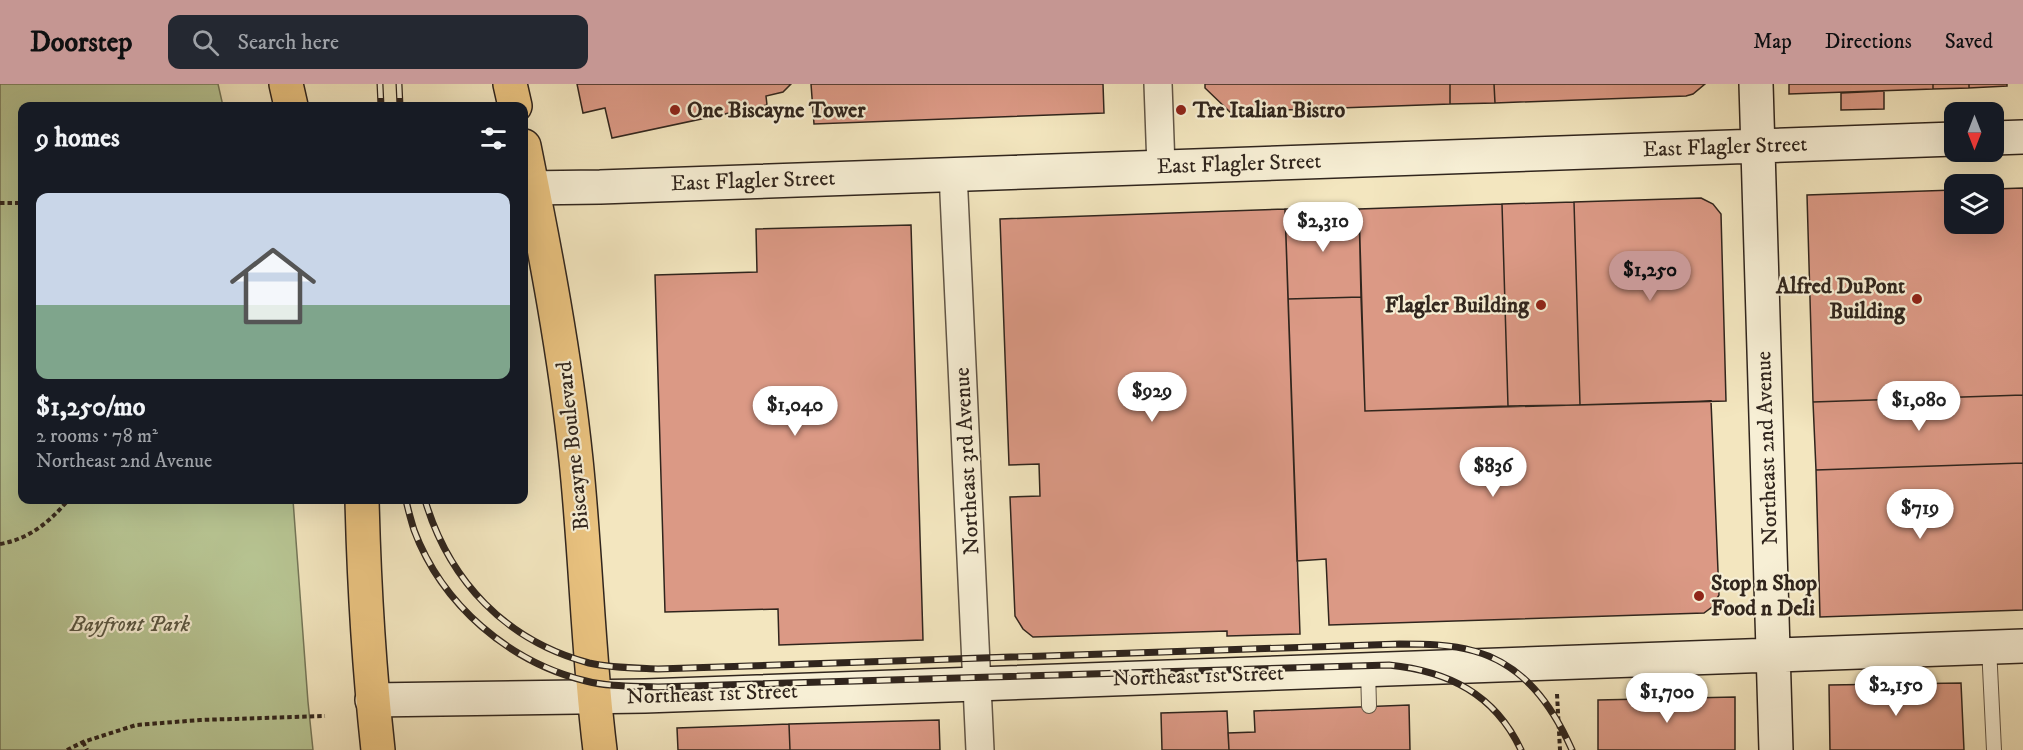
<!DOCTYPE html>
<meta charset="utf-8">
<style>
body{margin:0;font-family:"IM FELL DW Pica",serif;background:#242831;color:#f1f3f6;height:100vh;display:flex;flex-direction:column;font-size:22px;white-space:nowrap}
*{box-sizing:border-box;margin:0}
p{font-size:20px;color:#9ea1a6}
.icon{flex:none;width:33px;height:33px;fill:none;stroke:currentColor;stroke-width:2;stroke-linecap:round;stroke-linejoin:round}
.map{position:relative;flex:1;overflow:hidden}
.details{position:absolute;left:18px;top:18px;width:510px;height:402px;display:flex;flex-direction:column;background:#171b24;border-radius:12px;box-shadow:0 6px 24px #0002}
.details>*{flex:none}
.needle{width:39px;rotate:180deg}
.buttons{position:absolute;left:1944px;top:18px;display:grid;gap:12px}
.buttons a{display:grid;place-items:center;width:60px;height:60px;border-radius:12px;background:#171b24;box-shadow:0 6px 24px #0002;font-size:30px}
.price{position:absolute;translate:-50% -51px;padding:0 14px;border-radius:21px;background:#fff;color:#222;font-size:20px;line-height:39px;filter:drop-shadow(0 2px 3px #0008)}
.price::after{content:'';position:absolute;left:50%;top:36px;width:18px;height:14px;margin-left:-9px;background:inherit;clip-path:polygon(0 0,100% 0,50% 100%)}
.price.on{background:#c59692;color:#111}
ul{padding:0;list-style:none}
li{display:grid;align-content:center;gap:12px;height:318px;padding:0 18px}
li+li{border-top:2px solid #363941}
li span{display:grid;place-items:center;height:186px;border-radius:12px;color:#555}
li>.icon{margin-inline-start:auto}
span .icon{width:108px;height:108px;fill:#fffc;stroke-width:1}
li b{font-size:26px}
h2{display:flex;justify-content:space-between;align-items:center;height:72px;padding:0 18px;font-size:26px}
header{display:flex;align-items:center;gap:36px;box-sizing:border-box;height:84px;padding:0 30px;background:#c59692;color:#111}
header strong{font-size:28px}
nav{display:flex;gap:33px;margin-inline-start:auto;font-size:21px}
.search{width:420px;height:54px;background:#242831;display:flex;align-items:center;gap:15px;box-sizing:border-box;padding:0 21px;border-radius:12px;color:#9ea1a6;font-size:22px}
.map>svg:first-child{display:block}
.green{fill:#b8c694;stroke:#747658;stroke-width:1.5}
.building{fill:#db9985;stroke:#30251d;stroke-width:1.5}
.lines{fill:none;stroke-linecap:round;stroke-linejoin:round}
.service-casing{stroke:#615546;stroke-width:16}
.minor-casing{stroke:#615546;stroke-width:30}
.secondary-casing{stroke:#30251d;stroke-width:36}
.primary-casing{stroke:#30251d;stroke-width:36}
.path{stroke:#30251d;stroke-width:4;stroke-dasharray:4.5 3;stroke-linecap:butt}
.service{stroke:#f7efd5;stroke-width:14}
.minor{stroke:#f7efd5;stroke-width:27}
.secondary{stroke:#f7efd5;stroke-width:33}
.primary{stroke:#eac380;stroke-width:33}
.rail-casing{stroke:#30251d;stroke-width:7}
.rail{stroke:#f7efd5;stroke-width:4.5;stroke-dasharray:14;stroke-linecap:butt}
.poi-dot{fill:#8f2418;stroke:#f7efd5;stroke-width:2}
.labels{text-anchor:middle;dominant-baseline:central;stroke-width:4.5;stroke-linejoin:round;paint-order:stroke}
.poi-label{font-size:22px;font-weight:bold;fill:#30251d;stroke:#f7efd5;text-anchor:start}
.street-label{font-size:22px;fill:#30251d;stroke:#f7efd5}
.park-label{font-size:22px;font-style:italic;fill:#595541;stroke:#f7efd5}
</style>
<header>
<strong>Doorstep</strong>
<div class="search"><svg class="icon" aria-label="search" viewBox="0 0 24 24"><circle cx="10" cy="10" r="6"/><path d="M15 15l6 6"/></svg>Search here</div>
<nav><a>Map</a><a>Directions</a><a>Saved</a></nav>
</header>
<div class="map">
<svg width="2023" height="666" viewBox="0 0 2023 666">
<rect width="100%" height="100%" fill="#f3e6bf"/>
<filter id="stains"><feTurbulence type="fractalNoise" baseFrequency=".00333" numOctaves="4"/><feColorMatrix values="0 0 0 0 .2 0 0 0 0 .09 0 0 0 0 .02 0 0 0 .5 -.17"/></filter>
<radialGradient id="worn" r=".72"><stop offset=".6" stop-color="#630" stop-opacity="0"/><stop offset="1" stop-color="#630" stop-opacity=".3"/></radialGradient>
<!-- green -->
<path class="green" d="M 0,0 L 218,0 L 223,22 L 22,22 L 22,416 L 293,416 L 308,618 L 313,666 L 0,666 Z"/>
<!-- building -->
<path class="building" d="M 577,0 L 791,0 L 783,8 L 766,12 L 767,21 L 612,54 L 605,24 L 583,29 Z
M 811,0 L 1103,0 L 1104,29 L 814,40 Z
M 1205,0 L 1450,0 L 1450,20 L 1230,28 L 1205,4 Z
M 1450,0 L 1494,0 L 1495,19 L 1450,20 Z
M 1494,0 L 1705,0 L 1693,10 L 1686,12 L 1495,19 Z
M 1789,0 L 1933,0 L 1933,5 L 1789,10 Z
M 1933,0 L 1969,0 L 1969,4 L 1933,5 Z
M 1969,0 L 2007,0 L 2007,2 L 1969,4 Z
M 1884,7 L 1884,25 L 1841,26 L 1841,9 Z
M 2023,104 L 2023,311 L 1813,318 L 1807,111 L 1954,106 L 1954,140 L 1994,140 L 1994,105 Z
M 1701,114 L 1713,120 L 1721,130 L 1726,317 L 1580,321 L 1574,118 Z
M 1574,118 L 1580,321 L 1508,322 L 1502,120 Z
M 1502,120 L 1508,322 L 1365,327 L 1359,125 Z
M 1285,125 L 1359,125 L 1361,213 L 1288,215 Z
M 1285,125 L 1300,550 L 1227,552 L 1227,547 L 1033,553 L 1023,545 L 1015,532 L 1010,413 L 1040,412 L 1039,380 L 1009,381 L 1000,135 Z
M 911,141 L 923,556 L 779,561 L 778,525 L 665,528 L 655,191 L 757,188 L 756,145 Z
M 1361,213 L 1365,327 L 1711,317 L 1719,511 L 1712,523 L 1704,529 L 1329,541 L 1326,475 L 1297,477 L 1288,215 Z
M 2023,311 L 2023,379 L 1816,386 L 1813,318 Z
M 2023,379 L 2023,526 L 1820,533 L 1816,386 Z
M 1961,599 L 1964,666 L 1830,666 L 1829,601 Z
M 1735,613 L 1735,666 L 1598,666 L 1598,616 Z
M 1409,621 L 1410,666 L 1229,666 L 1228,649 L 1255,648 L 1254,627 Z
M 1227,627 L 1229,666 L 1162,666 L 1161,629 Z
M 939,636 L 940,666 L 790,666 L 789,640 Z
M 789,640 L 790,666 L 678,666 L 677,644 Z"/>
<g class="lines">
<!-- service casing -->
<g class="service-casing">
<path id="service" d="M 1989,563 L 1994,666
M 1368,585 L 1369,622"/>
</g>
<!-- minor casing -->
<g class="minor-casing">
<path id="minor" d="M 1158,0 L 1161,83
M 953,89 L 980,666"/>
</g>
<!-- secondary casing -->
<g class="secondary-casing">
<path id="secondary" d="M 1756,0 L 1776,666
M 1994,54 L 2023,53
M 524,104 L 600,103 L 1954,55
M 372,616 L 645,612 L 2023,562"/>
</g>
<!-- primary casing -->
<g class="primary-casing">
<path id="primary" d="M 286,0 L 291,22
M 510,0 L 515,22
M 524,62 C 545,166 565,270 576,376 C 586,472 588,570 600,666
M 362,416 C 364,499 369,583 378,666"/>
</g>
<!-- path -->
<path class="path" d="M 0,119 L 22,119
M 0,460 C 29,455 50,438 68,416
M 1557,610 L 1560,666
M 83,658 L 87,666
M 67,666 L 83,658 L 136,641 L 200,636 L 325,632"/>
<!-- service -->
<use href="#service" class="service"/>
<!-- minor -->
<use href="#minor" class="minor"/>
<!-- secondary -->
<use href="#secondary" class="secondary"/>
<!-- primary -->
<use href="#primary" class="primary"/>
<!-- rail casing -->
<g class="rail-casing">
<path id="rail" d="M 380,0 L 381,22
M 399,0 L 400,22
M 406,416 C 408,426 411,436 414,446 C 442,521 509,578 586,597 C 609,603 634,602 658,603 L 1389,581 C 1448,587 1495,610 1521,666
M 425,416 C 449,497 506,557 589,579 C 612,584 635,584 658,585 L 1400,560 C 1424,560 1450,560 1474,567 C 1524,581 1552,621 1572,666"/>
</g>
<!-- rail -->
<use href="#rail" class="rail"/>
</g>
<!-- markers -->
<g class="poi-dot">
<circle cx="675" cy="26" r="6"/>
<circle cx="1181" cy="26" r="6"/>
<circle cx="1917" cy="215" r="6"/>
<circle cx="1541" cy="221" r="6"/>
<circle cx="1699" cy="512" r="6"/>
</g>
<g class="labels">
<!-- poi labels -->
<g class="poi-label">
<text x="687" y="26">One Biscayne Tower</text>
<text x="1193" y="26">Tre Italian Bistro</text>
<text x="1905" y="202" text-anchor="end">Alfred DuPont<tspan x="1905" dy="25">Building</tspan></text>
<text x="1529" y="221" text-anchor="end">Flagler Building</text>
<text x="1711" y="499">Stop n Shop<tspan x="1711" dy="25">Food n Deli</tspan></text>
</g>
<!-- street labels -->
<g class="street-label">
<text transform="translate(1725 63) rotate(-2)">East Flagler Street</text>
<text transform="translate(1239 80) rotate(-2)">East Flagler Street</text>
<text transform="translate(753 97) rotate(-2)">East Flagler Street</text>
<text transform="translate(573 362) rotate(-96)">Biscayne Boulevard</text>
<text transform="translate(1767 364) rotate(-92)">Northeast 2nd Avenue</text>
<text transform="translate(967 377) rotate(-93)">Northeast 3rd Avenue</text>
<text transform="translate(1198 592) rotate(-2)">Northeast 1st Street</text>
<text transform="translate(712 610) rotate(-2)">Northeast 1st Street</text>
</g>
<!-- park labels -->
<g class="park-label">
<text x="130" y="540">Bayfront Park</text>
</g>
</g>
<rect width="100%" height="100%" filter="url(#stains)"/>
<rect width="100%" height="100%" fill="url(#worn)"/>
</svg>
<div class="buttons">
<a><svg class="needle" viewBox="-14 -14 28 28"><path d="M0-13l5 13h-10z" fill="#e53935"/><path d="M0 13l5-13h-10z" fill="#9ea1a6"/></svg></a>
<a><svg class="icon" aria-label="layers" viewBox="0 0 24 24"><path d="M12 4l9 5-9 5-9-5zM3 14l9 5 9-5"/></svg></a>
</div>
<b class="price" style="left:1323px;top:169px">$2,310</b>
<b class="price on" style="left:1650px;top:218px">$1,250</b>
<b class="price" style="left:1152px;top:339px">$929</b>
<b class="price" style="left:1919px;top:348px">$1,080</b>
<b class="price" style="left:795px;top:353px">$1,040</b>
<b class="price" style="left:1493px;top:414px">$836</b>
<b class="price" style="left:1920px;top:456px">$719</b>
<b class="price" style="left:1896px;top:633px">$2,150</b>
<b class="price" style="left:1667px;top:640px">$1,700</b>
<section class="details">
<h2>9 homes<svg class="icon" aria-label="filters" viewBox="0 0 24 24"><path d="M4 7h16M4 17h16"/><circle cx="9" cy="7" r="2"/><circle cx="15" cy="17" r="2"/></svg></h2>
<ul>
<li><span style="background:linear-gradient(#c9d6e8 60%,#7fa58c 0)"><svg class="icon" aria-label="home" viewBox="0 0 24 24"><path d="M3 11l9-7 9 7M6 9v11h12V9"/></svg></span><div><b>$1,250/mo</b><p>2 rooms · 78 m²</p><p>Northeast 2nd Avenue</p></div></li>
</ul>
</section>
</div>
